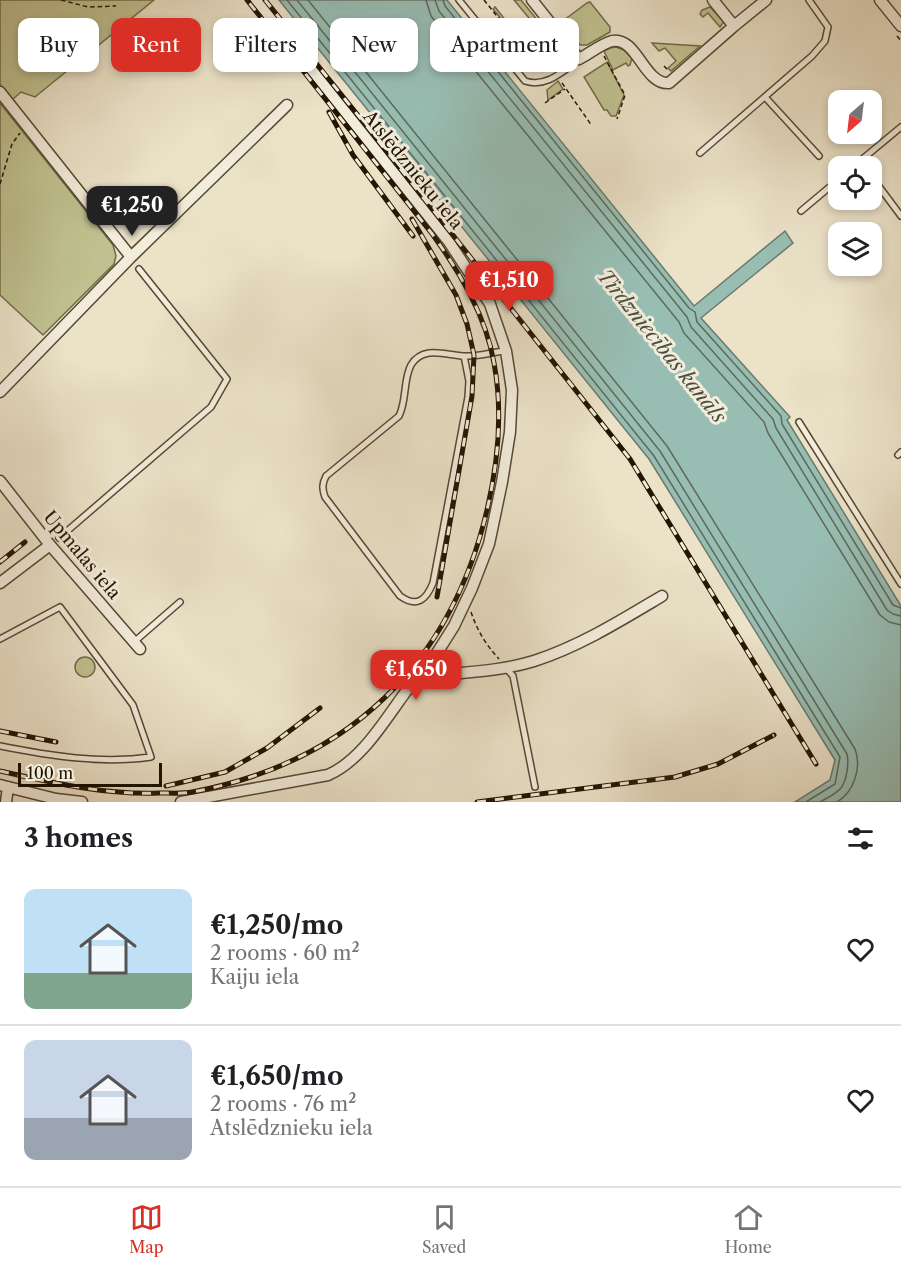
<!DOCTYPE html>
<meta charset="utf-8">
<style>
body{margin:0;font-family:"Libre Caslon Text",serif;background:#f6f6f6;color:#202124;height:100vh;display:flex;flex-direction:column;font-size:22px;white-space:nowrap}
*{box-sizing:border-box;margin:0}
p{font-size:20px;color:#757577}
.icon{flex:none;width:33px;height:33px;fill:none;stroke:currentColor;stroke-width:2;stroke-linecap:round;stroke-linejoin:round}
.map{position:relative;height:802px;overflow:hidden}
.panel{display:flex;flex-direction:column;background:#fff;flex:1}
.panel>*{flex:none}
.banner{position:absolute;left:18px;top:18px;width:600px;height:54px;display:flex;gap:12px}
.needle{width:39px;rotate:208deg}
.fabs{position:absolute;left:828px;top:90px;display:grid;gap:12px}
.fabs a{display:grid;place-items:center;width:54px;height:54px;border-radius:12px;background:#fff;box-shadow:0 3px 9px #0003;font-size:30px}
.scale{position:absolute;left:18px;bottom:15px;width:144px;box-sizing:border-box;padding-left:6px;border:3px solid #241501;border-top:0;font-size:16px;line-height:21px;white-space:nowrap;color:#241501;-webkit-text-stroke:4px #f2ecdb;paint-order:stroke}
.price{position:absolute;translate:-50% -51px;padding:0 14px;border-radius:12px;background:#d93025;color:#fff;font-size:20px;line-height:39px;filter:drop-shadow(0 2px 3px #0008)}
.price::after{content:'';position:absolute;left:50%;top:36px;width:18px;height:14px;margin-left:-9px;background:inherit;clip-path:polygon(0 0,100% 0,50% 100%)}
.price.active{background:#222;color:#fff}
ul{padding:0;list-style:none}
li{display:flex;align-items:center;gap:18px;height:150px;padding:0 24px}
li+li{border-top:2px solid #e0e0e0}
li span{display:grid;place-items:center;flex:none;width:168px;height:120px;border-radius:12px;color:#555}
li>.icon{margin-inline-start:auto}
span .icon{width:72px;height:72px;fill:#fffc;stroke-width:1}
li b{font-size:26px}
h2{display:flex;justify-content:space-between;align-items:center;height:72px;padding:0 24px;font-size:26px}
.pill{padding:0 21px;border-radius:12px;background:#fff;box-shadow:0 3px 9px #0003;font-size:21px;line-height:54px}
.pill.active{background:#d93025;color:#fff}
.tab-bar{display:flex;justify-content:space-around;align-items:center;height:84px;border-top:2px solid #e0e0e0;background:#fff;font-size:16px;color:#757577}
.tab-bar a{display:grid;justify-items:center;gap:3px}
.tab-bar .active{color:#d93025}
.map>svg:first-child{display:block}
.green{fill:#c0c190;stroke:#726b48;stroke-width:1.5}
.water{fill:#98beb4;stroke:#6a7a6c;stroke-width:1.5}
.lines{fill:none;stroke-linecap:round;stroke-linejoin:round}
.shore{stroke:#5e6a5a;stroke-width:1.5}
.service-casing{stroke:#564833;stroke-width:8}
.minor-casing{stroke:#564833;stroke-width:13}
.path{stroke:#241501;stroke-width:1.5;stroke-dasharray:4.5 3;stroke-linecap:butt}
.service{stroke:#f2ecdb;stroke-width:5}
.minor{stroke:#f2ecdb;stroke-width:10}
.rail-casing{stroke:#241501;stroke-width:5}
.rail{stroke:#f2ecdb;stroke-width:3;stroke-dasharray:9;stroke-linecap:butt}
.labels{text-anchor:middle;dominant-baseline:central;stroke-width:6;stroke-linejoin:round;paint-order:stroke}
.street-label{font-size:18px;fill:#241501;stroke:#f2ecdb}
.water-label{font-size:20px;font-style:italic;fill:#4d5040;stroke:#f2ecdb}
</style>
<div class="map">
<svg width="901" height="802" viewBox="0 0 901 802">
<rect width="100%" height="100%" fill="#ebe2c8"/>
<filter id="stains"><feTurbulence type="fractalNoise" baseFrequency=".00333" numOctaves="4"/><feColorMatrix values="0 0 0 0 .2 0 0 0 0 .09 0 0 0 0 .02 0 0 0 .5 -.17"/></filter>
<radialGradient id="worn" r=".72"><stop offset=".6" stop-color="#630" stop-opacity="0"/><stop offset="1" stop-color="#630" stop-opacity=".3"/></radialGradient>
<!-- green -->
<path class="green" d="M 0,0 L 154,0 L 35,97 L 21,92 L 12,100 L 0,84 Z
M 514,0 L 521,0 L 556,43 L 556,47 L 539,61 L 534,59 L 493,9 L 495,7 L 533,55 L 549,42 Z
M 590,2 L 610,27 L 610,32 L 587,45 L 580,45 L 572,35 L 569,37 L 562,28 L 565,25 L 564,20 L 587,3 Z
M 710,7 L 723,21 L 723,23 L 720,27 L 708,13 L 703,17 L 700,14 L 702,10 Z
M 652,43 L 700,46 L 671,71 L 668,68 L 676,61 L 665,48 L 659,51 Z
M 616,47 L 624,50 L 632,58 L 630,65 L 628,66 L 626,63 L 613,70 L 604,51 L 610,48 Z
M 607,62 L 624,95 L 616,116 L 611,116 L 607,110 L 604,110 L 584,77 Z
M 558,81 L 563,89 L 548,100 L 547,90 Z
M 0,103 L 113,245 L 116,256 L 114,264 L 43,335 L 0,295 Z
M75 667a10 10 0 1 1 20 0a10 10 0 1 1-20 0Z"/>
<!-- water -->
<path class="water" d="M 279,0 L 447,0 L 694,306 L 785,231 L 793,243 L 701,318 L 790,417 L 787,420 L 901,606 L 901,802 L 795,802 L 830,780 L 835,760 L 649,459 Z"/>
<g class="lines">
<!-- shore -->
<path class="shore" d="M 287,0 L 654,456 L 840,757 L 835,784 L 806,802
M 297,0 L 660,451 L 847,754 C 849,763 847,780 841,788 C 836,794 827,798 820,802
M 308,0 L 667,446 L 855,749 C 862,767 854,792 837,802
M 426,0 L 431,16 L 679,322 L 684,333 L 764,422 L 768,433 L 880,615 L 889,622 L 901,625
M 435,0 L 439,11 L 687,317 L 691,327 L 773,419 L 776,428 L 887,610 L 893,614 L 901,616
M 443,0 L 445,6 L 689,308 L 695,312 L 697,322 L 781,416 L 782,424 L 893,605 L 901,608"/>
<!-- service casing -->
<g class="service-casing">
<path id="service" d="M 459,0 L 525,81 C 546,88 562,72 579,60
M 765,97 L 819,156
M 700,153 L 812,56 L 825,41 L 828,27 L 809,0
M 854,166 L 901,127
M 872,177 L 901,216
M 801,211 L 838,180
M 464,356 L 469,381 L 468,397 L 433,583 C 426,600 417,608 400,596 L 325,497 C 322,489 322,484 326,476 L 399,416 C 407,400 403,380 411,365 C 423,345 446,355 463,356 C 477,357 492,352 506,351
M 799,422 L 901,584
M 898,455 L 901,452
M 59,538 L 211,407 L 227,379 L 139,269
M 0,639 L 60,607 L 133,705 L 151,757 C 101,764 50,756 0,746
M 134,642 L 180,602
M 506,668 L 513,676 L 535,787"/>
</g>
<!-- minor casing -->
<g class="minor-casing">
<path id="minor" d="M 256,0 L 449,242 L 490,304 L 506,351 L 512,390 L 510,432 L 502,482 L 489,544 L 472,588 L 454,626 L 437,653 L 414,681
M 532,0 L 579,59 C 589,54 601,44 612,41 C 637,36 644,85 669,83 L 734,26 L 766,0
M 713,0 L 734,26
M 880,0 L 901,26
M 0,92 L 131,257
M 0,392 L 131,257 L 287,105
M 0,481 L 50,545 L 140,649
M 0,583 L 50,545
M 0,785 L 56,799 L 82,802
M 6,802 L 8,787
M 181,802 L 328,775 C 365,759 389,712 414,681 L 424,677 C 460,672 499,672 534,661 C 580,646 620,621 662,596"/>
</g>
<!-- path -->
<path class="path" d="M 61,0 L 88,7 L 116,6
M 484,0 L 535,63 L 548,71 L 553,69
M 897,36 L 901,41
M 604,56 L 625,95 L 617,119
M 664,66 L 668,70
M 562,83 L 592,126
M 545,103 L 565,89
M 0,184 L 12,144 L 20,133
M 471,612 C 477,630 486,645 499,659"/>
<!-- service -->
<use href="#service" class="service"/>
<!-- minor -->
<use href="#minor" class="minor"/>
<!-- rail casing -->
<g class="rail-casing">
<path id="rail" d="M 265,0 L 365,124 L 630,459 L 816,764
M 329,112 L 353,155 L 413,236
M 412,219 L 456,295 L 467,324 L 474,355 L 472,396 L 437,597
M 0,562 L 25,542
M 0,731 L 56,742
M 0,771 C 53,783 105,795 160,793 C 170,793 182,794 192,792 C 348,763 451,664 487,510 C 498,463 503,411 494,363 C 486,316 460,273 433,235 L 247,0
M 166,786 L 225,772 L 267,748 L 320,708
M 477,802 L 675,777 L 718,764 L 774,735"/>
</g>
<!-- rail -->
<use href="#rail" class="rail"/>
</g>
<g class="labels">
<!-- street labels -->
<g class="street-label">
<text transform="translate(413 170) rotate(51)">Atslēdznieku iela</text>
<text transform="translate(82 555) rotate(50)">Upmalas iela</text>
</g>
<!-- water labels -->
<g class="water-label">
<text transform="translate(662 346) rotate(51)">Tirdzniecības kanāls</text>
</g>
</g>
<rect width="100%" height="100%" filter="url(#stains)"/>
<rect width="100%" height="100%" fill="url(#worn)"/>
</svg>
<div class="fabs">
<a><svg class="needle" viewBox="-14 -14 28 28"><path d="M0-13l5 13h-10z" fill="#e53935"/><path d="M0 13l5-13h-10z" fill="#757577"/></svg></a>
<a><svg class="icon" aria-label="locate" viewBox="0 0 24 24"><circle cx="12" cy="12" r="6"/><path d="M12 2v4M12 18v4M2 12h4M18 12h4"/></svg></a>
<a><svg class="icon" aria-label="layers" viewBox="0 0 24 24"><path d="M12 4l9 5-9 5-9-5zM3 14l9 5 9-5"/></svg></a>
</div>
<div class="scale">100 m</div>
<b class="price active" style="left:132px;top:237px">€1,250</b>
<b class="price" style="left:509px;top:312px">€1,510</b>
<b class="price" style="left:416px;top:701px">€1,650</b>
<div class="banner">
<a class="pill">Buy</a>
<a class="pill active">Rent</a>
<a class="pill">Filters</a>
<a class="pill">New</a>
<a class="pill">Apartment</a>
</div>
</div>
<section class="panel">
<h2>3 homes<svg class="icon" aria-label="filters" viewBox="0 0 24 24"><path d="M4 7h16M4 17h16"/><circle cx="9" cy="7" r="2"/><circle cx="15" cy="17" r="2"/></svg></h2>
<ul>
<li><span style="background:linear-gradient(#bfe0f5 70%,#7fa58c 0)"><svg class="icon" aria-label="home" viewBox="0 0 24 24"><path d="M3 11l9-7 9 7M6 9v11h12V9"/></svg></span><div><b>€1,250/mo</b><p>2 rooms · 60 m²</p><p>Kaiju iela</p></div><svg class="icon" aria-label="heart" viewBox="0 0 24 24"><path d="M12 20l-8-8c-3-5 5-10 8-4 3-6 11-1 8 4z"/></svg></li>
<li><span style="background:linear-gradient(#c9d6e8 65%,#9aa5b1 0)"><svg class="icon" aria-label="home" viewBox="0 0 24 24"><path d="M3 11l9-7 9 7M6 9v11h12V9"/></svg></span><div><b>€1,650/mo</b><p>2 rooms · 76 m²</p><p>Atslēdznieku iela</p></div><svg class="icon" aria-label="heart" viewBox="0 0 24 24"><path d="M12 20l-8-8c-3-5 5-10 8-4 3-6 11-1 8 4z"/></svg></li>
</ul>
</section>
<nav class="tab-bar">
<a class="active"><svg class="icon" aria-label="map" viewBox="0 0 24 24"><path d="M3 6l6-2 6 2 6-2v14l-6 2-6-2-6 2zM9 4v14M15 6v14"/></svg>Map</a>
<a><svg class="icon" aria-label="saved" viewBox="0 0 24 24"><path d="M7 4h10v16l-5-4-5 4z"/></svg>Saved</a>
<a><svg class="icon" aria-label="home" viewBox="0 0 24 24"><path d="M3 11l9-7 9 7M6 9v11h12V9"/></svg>Home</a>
</nav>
